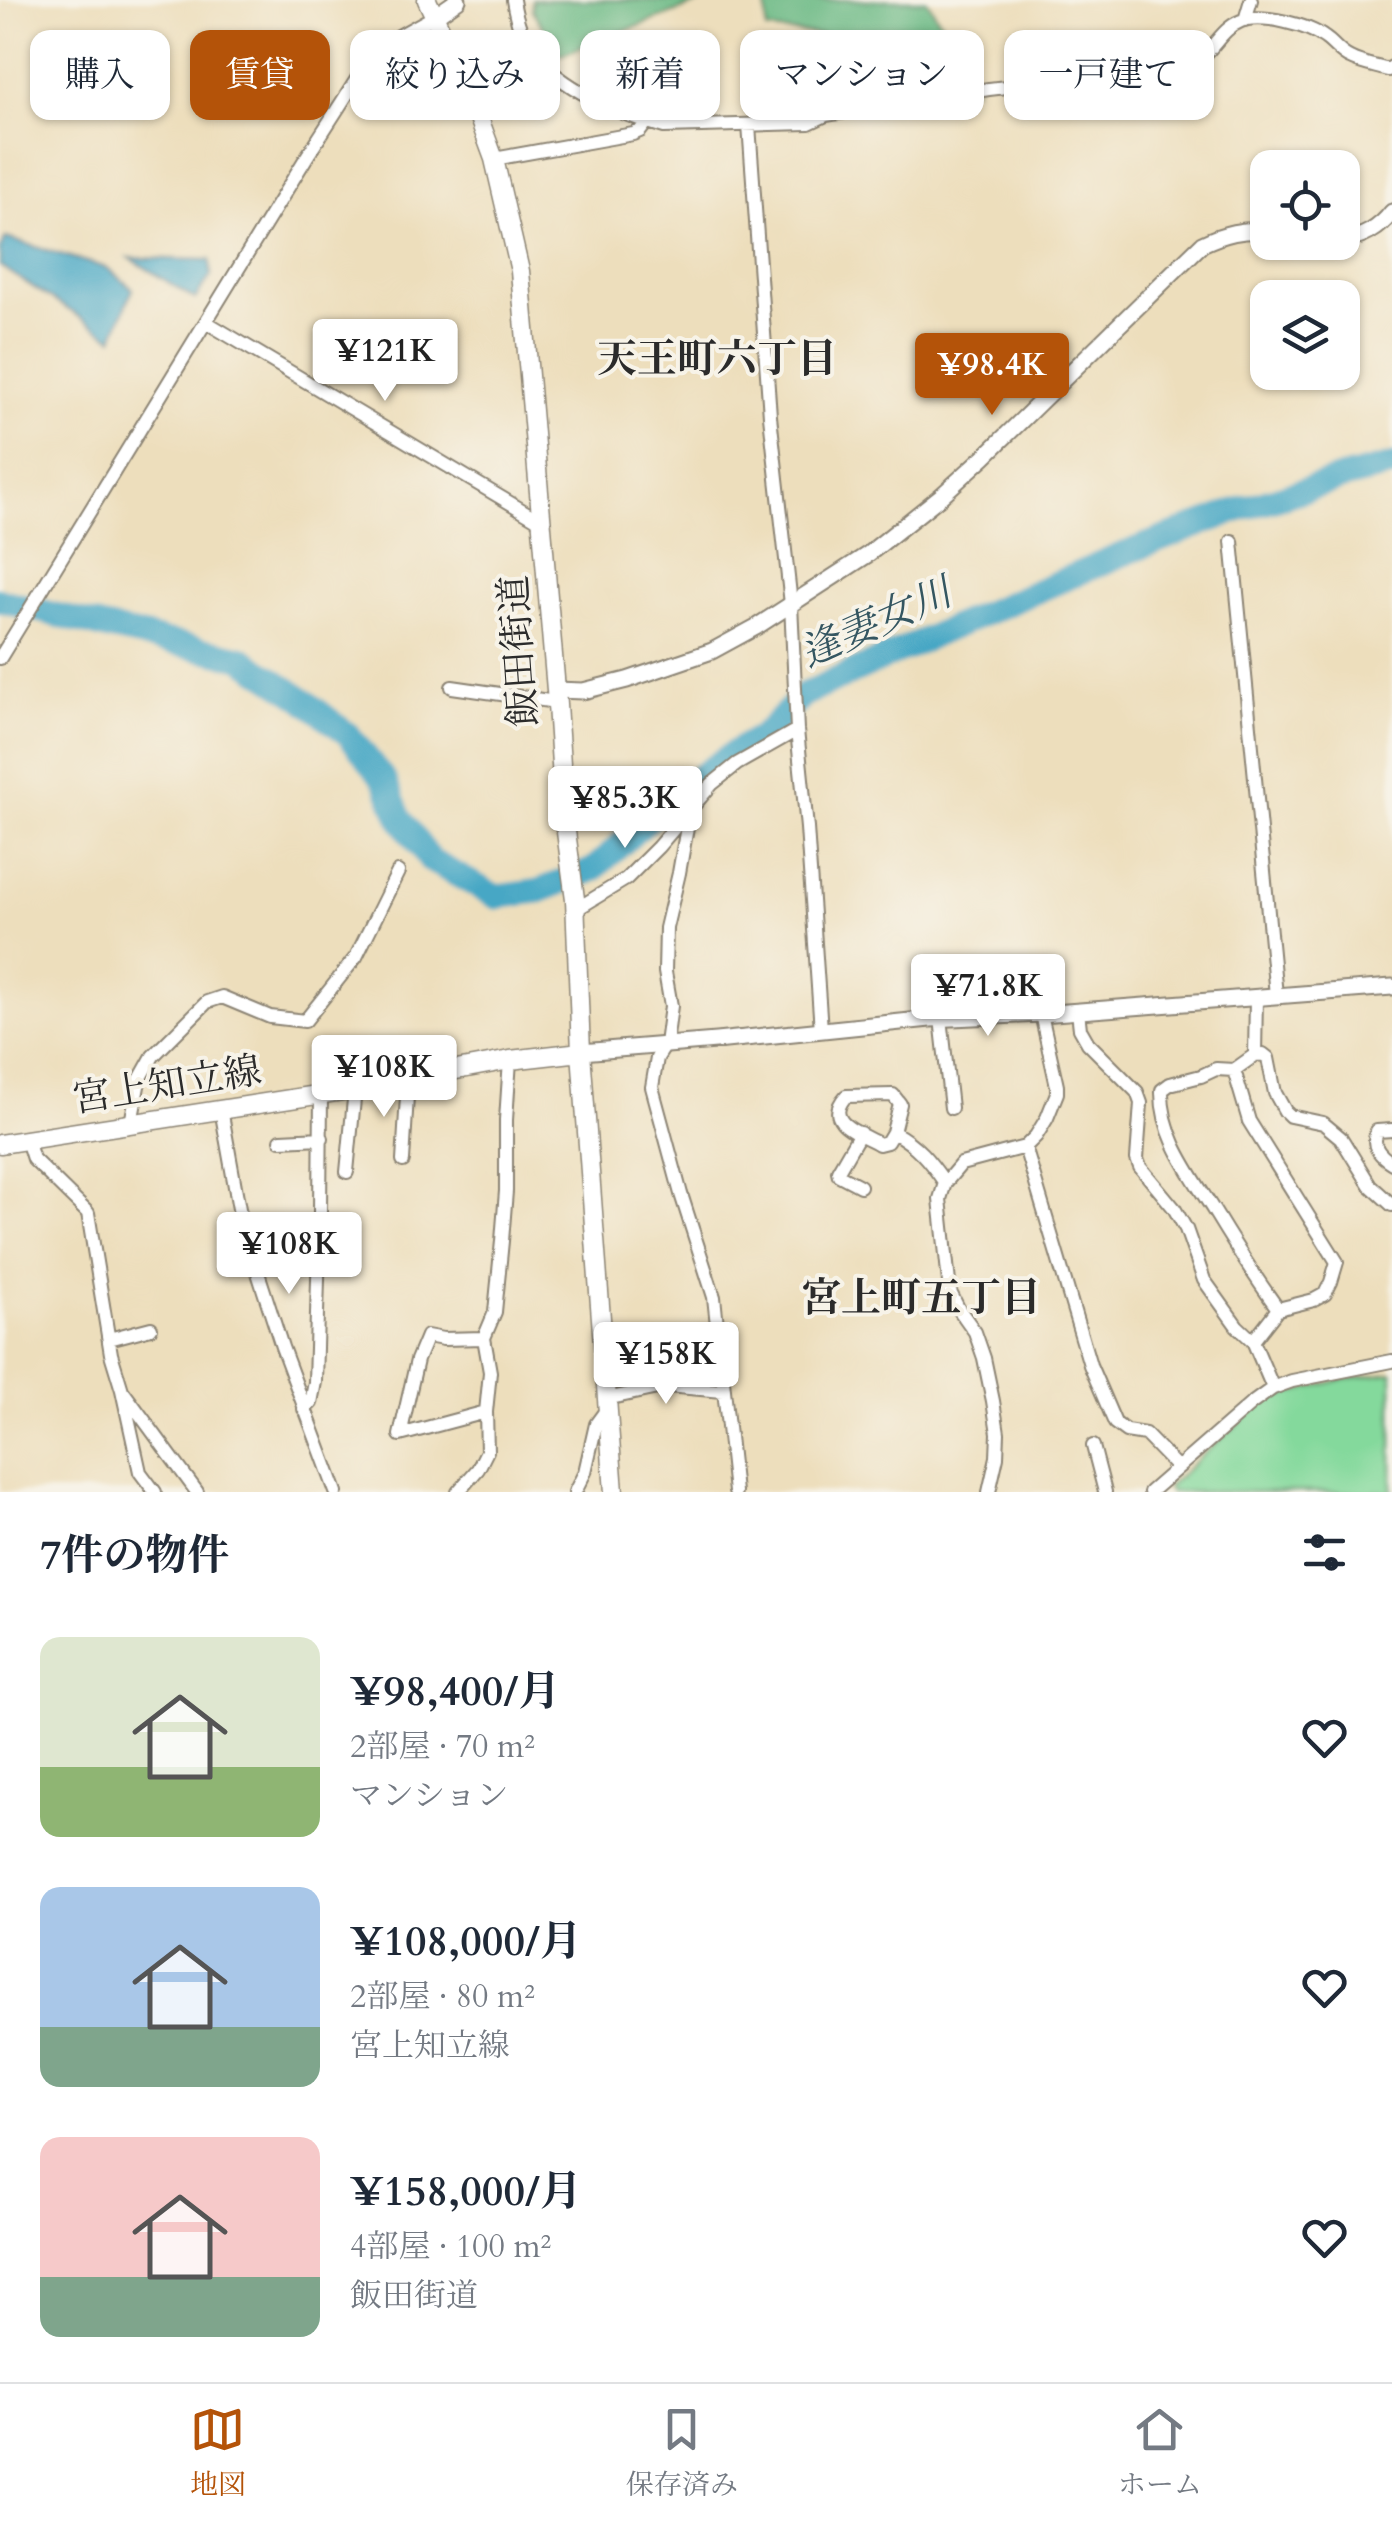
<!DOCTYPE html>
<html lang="ja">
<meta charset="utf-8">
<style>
body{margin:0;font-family:Cardo,"Noto Serif JP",serif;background:#f2f2f3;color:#1f2937;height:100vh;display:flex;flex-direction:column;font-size:38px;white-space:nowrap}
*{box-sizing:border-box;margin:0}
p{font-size:32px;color:#747a83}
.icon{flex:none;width:55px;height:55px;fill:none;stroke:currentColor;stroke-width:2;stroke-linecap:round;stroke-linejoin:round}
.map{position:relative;height:1492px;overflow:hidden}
.drawer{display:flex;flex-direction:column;background:#fff;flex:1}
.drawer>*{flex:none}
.hud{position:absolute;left:30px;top:30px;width:1332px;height:90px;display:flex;gap:20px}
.buttons{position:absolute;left:1250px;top:150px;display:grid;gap:20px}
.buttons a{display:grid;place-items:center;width:110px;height:110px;border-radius:20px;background:#fff;box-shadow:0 2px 8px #0004;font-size:50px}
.price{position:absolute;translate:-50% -85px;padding:0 22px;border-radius:10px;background:#fff;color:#222;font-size:32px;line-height:65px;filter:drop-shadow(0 2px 5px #0008)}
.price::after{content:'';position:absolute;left:50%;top:60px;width:30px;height:22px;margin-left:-15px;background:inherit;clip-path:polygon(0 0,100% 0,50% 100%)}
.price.on{background:#b45309;color:#fff}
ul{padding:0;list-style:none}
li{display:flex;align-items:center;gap:30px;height:250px;padding:0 40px}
li span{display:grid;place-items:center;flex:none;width:280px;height:200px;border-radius:20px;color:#555}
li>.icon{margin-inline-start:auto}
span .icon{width:120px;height:120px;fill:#fffc;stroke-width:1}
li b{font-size:42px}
h2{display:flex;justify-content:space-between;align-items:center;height:120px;padding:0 40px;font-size:42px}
.chip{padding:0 35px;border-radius:20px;background:#fff;box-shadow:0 2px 8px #0004;font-size:35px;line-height:90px}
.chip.on{background:#b45309;color:#fff}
.menu{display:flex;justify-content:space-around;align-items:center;height:140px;border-top:2px solid #e0e1e3;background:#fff;font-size:28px;color:#747a83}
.menu a{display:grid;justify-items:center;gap:5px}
.menu .on{color:#b45309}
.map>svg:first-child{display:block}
.green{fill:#84d99c;stroke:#588264;stroke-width:2.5}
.forest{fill:#6bb984;stroke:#4b7258;stroke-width:2.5}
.water{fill:#46a7c5;stroke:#386978;stroke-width:2.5}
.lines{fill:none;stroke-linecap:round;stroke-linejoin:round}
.river{stroke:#46a7c5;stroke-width:25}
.minor-casing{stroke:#8c8474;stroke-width:16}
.tertiary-casing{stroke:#8c8474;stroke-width:19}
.secondary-casing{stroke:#8c8474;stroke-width:21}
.minor{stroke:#fff;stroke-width:12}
.tertiary{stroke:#fff;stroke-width:15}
.secondary{stroke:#fff;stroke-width:18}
.labels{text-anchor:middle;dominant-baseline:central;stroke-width:8;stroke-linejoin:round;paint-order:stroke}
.street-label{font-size:38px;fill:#2b2b2b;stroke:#f7f3e8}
.neighbourhood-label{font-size:40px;font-weight:bold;fill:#2b2b2b;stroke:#f7f3e8}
.water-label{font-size:40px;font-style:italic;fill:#345661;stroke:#f7f3e8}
</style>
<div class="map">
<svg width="1392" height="1492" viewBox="0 0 1392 1492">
<rect width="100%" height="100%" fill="#f7f3e8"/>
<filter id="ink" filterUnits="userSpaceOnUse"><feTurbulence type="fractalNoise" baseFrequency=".01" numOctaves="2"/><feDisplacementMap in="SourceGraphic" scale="20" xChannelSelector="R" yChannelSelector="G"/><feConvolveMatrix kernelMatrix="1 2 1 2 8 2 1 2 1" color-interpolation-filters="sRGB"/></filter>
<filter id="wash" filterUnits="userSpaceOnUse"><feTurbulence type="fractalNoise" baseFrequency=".0048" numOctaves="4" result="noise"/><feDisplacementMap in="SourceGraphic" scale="40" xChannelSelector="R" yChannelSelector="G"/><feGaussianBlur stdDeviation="2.25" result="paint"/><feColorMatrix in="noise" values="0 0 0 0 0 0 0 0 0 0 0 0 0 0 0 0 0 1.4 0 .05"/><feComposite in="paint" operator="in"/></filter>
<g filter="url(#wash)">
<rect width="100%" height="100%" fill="#eddebc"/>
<!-- green -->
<path class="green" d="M 1392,1373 L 1392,1492 L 1169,1492 L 1167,1487 L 1264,1400 L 1344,1379 Z"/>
<!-- forest -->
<path class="forest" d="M 532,0 L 708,0 L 560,55 L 532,10 Z
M 766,0 L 927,0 L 961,54 L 975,89 L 878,98 L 865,39 L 767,30 Z"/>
<!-- water -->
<path class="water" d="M 6,238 L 107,268 L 133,289 L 113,338 L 0,266 L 0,249 Z
M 130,258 L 210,260 L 211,276 L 195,299 Z"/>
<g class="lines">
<!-- river -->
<path class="river" d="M 0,600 L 105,628 L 241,658 L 299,696 L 349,735 L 385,781 L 400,818 L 431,861 L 497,897 L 539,891 L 593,870 L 684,787 L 739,749 L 763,735 L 805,694 L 937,634 L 1121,555 L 1235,511 L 1343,478 L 1392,466"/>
</g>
</g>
<g filter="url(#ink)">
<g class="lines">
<!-- minor casing -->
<g class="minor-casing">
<path id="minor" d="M 513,0 C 516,19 521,37 533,52 C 558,87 623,116 664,127 L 809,123 L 826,115 L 989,89 L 1187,66 C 1211,58 1218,30 1241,21 C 1262,13 1308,25 1325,38 C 1334,44 1340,54 1350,58 C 1361,64 1375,66 1388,70 L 1392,67
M 1245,20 L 1251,0
M 749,125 L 770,416 L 791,604 L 797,730 L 807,828 L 821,1030
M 494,159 L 633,134 L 640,131 L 647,122
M 206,322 L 542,522
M 1232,541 L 1276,995
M 0,658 L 306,158 L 371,57 L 386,43 L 435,16
M 452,687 L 556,702
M 690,810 L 679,873 L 666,928 L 665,972 L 671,1006 L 666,1044 L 657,1058 L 652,1087 L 681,1194 L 714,1297 L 735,1492
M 575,910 L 626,879 L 658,847 L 712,784 L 737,764 L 797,730
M 1256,998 L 1255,1055 L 1234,1070 L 1216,1069 L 1201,1076 L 1170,1084 L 1162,1090 C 1161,1136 1191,1174 1214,1211 C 1234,1244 1255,1277 1278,1309
M 1078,1011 L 1080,1029 L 1088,1043 L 1137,1092 L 1141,1103 L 1137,1159 L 1140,1167 L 1174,1208 L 1186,1229 L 1204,1280 L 1237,1326 L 1253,1341 L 1273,1388
M 941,1018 L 951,1108
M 1255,1055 L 1263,1054 L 1268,1058 L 1275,1093 L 1285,1111 L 1290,1116 L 1323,1123 L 1341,1138 L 1370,1185 L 1392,1205
M 1234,1070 L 1249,1121 L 1337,1262 L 1331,1282 L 1325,1294 L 1314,1300 L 1278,1309 L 1253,1341
M 221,1109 L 241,1220 L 282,1347 L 336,1492
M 131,1123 L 139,1081 L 153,1056 L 207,1002 L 222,997 L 270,1017 L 305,1021 L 356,957 L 398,872
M 1392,1130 L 1377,1131 C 1371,1146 1379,1155 1392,1163
M 893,1132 L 887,1142 L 879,1144 C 860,1133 822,1123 846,1096 L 893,1095 L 900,1104 L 893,1132 C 917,1145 929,1160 945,1183
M 860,1133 L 838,1171 L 839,1175 L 860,1186
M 27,1140 L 33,1159 L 88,1213 L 111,1354 L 122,1390
M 281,1140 L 322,1138
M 1025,1147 L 1090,1365 L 1115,1423 L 1126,1431 L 1145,1434 L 1177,1467
M 403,1161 L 408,1080
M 347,1172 L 355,1089
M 484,1338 L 443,1339 L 427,1336 L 417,1360 L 400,1435 L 486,1412 L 490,1372 L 484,1338 L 495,1312 L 502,1241 L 506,1191 L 506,1120 L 510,1060
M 109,1339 L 151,1328
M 606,1399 L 667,1386 L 723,1391
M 304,1409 L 311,1403 L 315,1382 L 320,1211 L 321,1094
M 1093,1446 L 1105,1492
M 155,1492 L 140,1472 L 122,1390 L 197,1492
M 458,1492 L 478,1469 L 487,1451 L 486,1412
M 575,1492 L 585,1472 L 596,1424 L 607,1409
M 989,1492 L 997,1457 L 998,1433 L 993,1401 L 984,1358 L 975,1332 L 958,1308 L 950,1292 L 940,1199 L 945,1183 L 961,1164 L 1025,1147 L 1036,1136 L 1047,1118 L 1057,1093 L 1057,1086 L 1041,1014
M 1150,1492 L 1251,1404 L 1273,1388 L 1292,1381 L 1392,1361"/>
</g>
<!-- tertiary casing -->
<g class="tertiary-casing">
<path id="tertiary" d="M 435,16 L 458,0
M 1342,240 C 1362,239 1380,228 1392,212
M 556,690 L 583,691 L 627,680 L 712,651 L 756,627 L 867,555 L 941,496 L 985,456 L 1202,244 C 1225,233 1242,229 1268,231
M 581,1052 L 716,1041 L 930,1019 L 1041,1014 L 1392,987"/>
</g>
<!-- secondary casing -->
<g class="secondary-casing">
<path id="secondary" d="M 427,0 L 469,91 L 494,159 L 520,271 L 556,690 L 565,824 L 575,899 L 581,1052 L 614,1492
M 0,1144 L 355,1089 L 510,1060 L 581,1052"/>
</g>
<!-- minor -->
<use href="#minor" class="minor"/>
<!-- tertiary -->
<use href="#tertiary" class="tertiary"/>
<!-- secondary -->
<use href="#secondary" class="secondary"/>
</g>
</g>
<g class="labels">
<!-- street labels -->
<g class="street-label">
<text transform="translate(519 651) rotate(-94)">飯田街道</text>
<text transform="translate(167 1085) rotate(-9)">宮上知立線</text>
</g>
<!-- neighbourhood labels -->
<g class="neighbourhood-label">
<text x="717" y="359">天王町六丁目</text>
<text x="921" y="1298">宮上町五丁目</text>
</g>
<!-- water labels -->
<g class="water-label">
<text transform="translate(876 623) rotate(-24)">逢妻女川</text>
</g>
</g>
</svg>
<div class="buttons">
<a><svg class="icon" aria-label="locate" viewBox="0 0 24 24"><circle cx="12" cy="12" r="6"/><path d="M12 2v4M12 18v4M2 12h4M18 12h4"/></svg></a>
<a><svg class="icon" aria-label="layers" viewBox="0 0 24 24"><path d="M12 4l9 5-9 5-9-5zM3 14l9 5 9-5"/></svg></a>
</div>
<b class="price" style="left:385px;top:404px">¥121K</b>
<b class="price on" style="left:992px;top:418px">¥98.4K</b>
<b class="price" style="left:625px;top:851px">¥85.3K</b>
<b class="price" style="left:988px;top:1039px">¥71.8K</b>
<b class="price" style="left:384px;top:1120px">¥108K</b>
<b class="price" style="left:289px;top:1297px">¥108K</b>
<b class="price" style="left:666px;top:1407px">¥158K</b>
<div class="hud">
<a class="chip">購入</a>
<a class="chip on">賃貸</a>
<a class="chip">絞り込み</a>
<a class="chip">新着</a>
<a class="chip">マンション</a>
<a class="chip">一戸建て</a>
</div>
</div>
<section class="drawer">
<h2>7件の物件<svg class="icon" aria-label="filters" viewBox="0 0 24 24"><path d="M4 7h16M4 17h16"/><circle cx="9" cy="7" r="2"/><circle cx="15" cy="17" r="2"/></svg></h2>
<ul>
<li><span style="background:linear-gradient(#dfe7d0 65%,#8fb573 0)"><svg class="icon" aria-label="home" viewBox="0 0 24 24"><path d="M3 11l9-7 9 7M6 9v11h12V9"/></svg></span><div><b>¥98,400/月</b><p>2部屋 · 70 m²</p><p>マンション</p></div><svg class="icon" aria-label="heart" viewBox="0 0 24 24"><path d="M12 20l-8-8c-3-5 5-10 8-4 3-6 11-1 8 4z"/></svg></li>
<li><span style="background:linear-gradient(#a9c7e8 70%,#7fa58c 0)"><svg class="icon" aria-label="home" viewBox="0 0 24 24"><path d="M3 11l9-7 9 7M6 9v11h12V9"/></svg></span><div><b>¥108,000/月</b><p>2部屋 · 80 m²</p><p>宮上知立線</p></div><svg class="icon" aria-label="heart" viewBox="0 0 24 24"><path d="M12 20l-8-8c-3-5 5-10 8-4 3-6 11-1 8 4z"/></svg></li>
<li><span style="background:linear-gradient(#f6c9c9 70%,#7fa58c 0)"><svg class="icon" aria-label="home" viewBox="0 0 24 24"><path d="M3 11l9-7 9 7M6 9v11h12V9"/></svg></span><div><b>¥158,000/月</b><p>4部屋 · 100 m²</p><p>飯田街道</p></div><svg class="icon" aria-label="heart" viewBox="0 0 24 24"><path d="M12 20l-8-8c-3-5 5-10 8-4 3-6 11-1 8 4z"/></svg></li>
</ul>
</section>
<nav class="menu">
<a class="on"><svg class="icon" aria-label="map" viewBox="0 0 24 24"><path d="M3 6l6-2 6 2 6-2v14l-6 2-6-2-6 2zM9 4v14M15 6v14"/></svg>地図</a>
<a><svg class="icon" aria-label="saved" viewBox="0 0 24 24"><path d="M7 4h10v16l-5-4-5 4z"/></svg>保存済み</a>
<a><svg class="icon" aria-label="home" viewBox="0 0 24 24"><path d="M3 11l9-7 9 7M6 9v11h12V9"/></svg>ホーム</a>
</nav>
